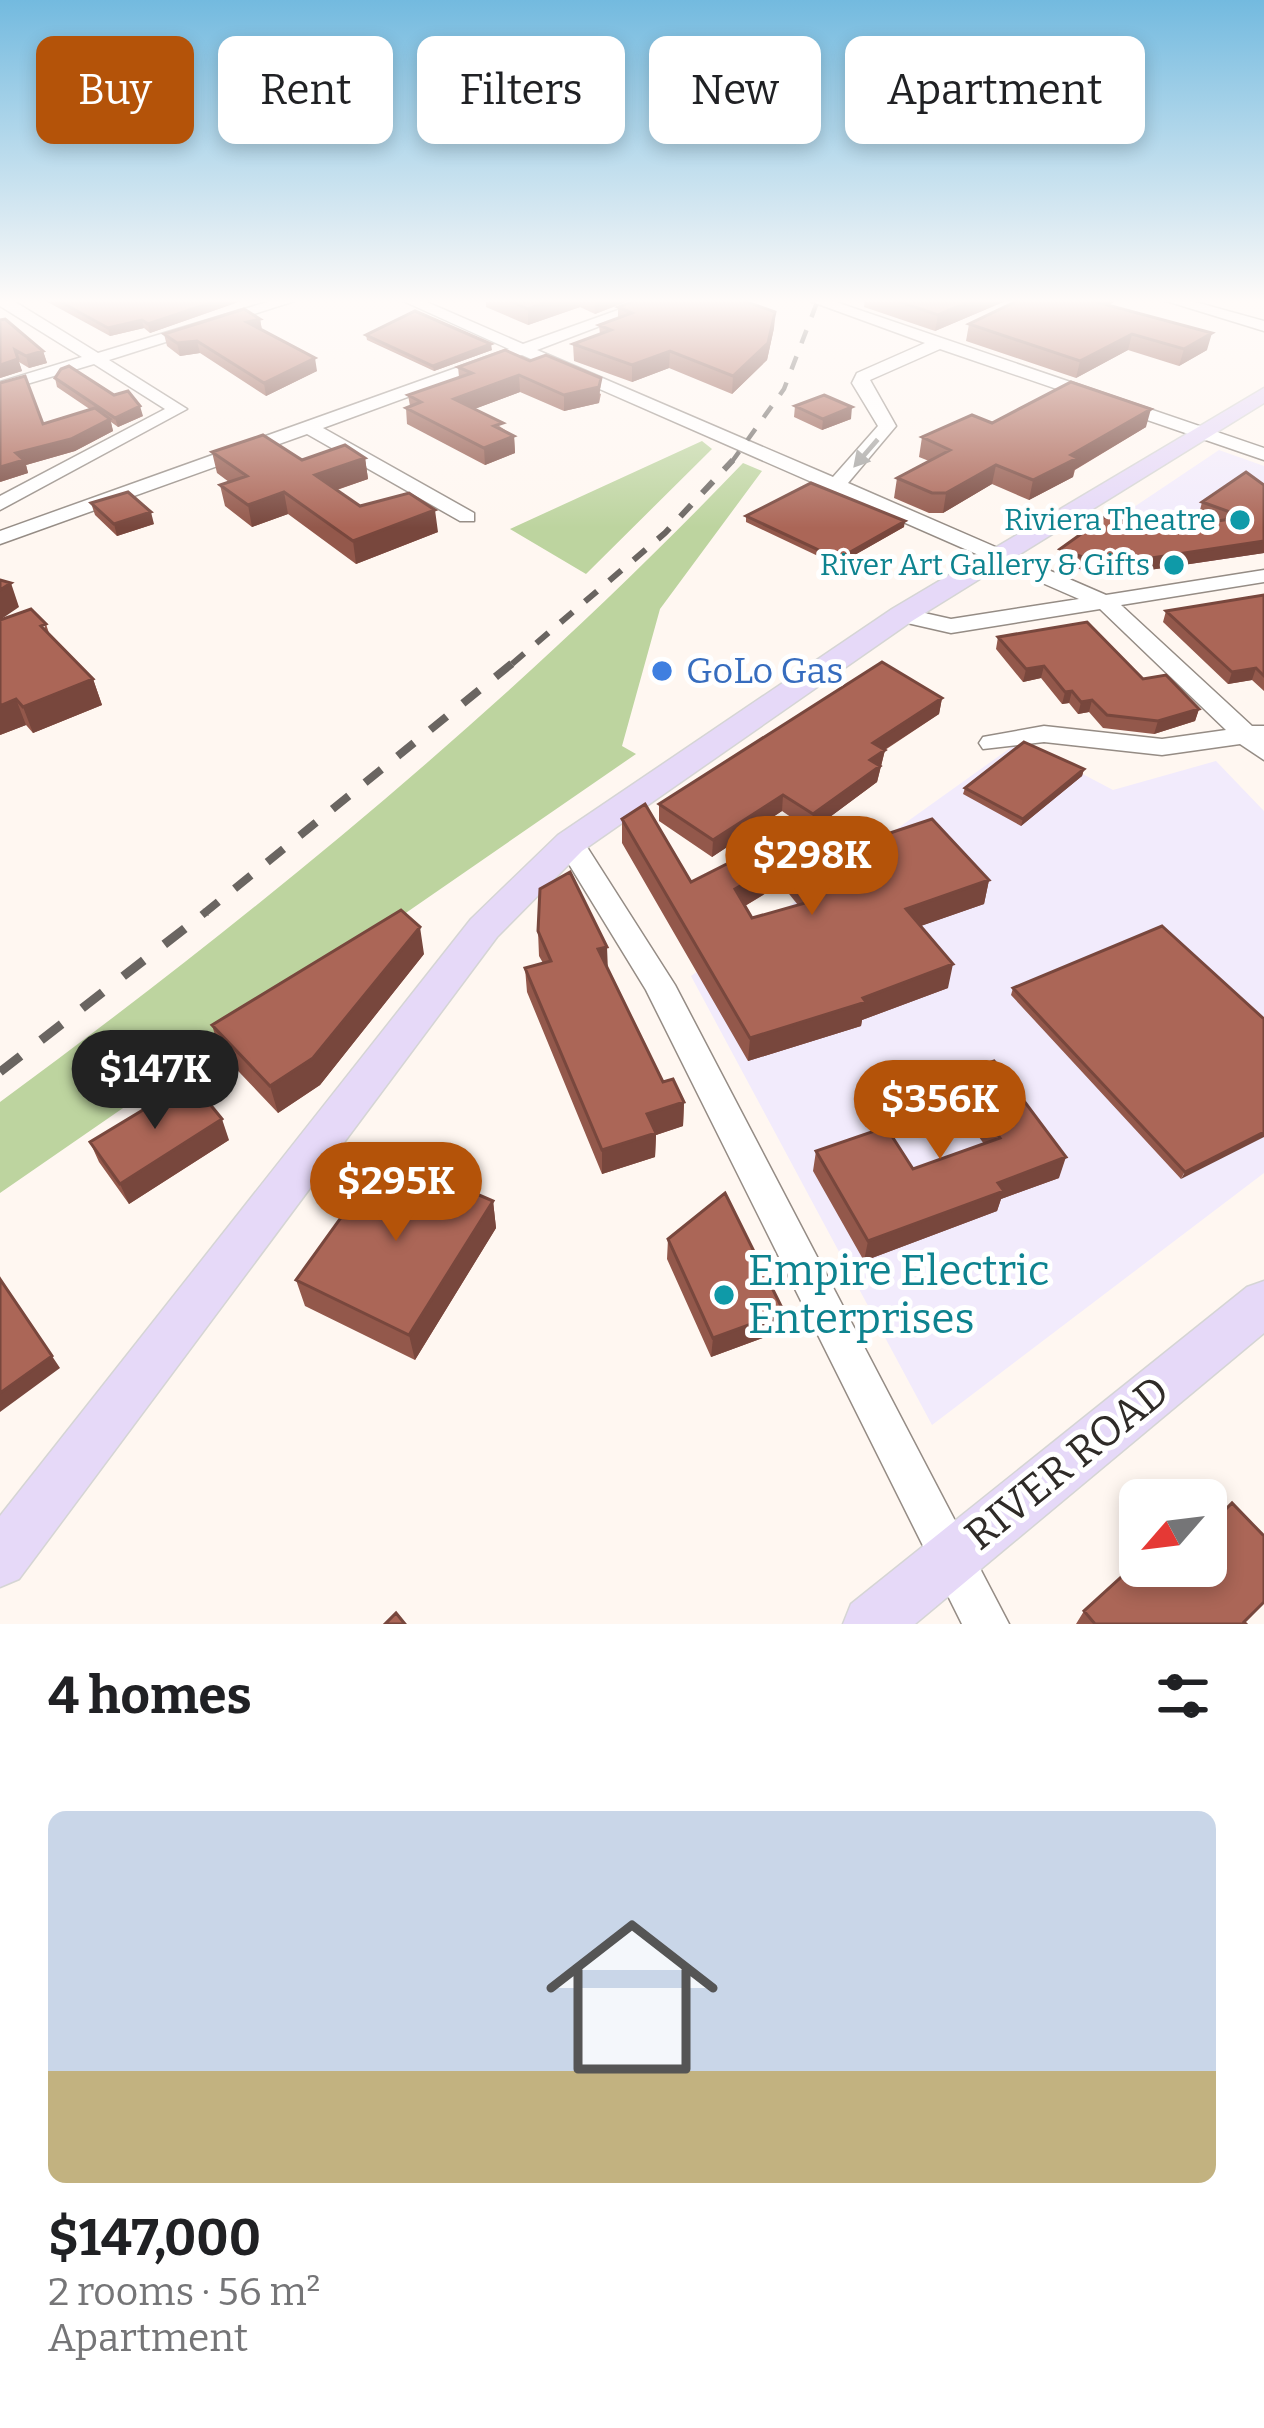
<!DOCTYPE html>
<meta charset="utf-8">
<style>
body{margin:0;font-family:Bitter,serif;background:#f6f6f6;color:#202124;height:100vh;display:flex;flex-direction:column;font-size:45px;white-space:nowrap}
*{box-sizing:border-box;margin:0}
p{font-size:39px;color:#757577}
.icon{flex:none;width:66px;height:66px;fill:none;stroke:currentColor;stroke-width:2;stroke-linecap:round;stroke-linejoin:round}
.map{position:relative;height:1624px;overflow:hidden}
.panel{display:flex;flex-direction:column;background:#fff;flex:1}
.panel>*{flex:none}
.guide{position:absolute;left:36px;top:36px;width:1194px;height:108px;display:flex;gap:24px}
.needle{width:78px;rotate:242deg}
.controls{position:absolute;left:1119px;top:1479px;display:grid;gap:24px}
.controls a{display:grid;place-items:center;width:108px;height:108px;border-radius:18px;background:#fff;box-shadow:0 6px 18px #0003;font-size:60px}
.price{position:absolute;translate:-50% -102px;padding:0 27px;border-radius:42px;background:#b45309;color:#fff;font-size:39px;line-height:78px;filter:drop-shadow(0 3px 6px #0008)}
.price::after{content:'';position:absolute;left:50%;top:72px;width:36px;height:27px;margin-left:-18px;background:inherit;clip-path:polygon(0 0,100% 0,50% 100%)}
.price.selected{background:#222;color:#fff}
ul{padding:0;list-style:none}
li{display:grid;align-content:center;gap:24px;height:636px;padding:0 48px}
li+li{border-top:3px solid #e0e0e0}
li span{display:grid;place-items:center;height:372px;border-radius:18px;color:#555}
li>.icon{margin-inline-start:auto}
span .icon{width:216px;height:216px;fill:#fffc;stroke-width:1}
li b{font-size:51px}
h2{display:flex;justify-content:space-between;align-items:center;height:144px;padding:0 48px;font-size:51px}
.tag{padding:0 42px;border-radius:18px;background:#fff;box-shadow:0 6px 18px #0003;font-size:42px;line-height:108px}
.tag.selected{background:#b45309;color:#fff}
.map>svg:first-child{display:block}
.commercial{fill:#f2ebfc}
.green{fill:#bdd49f}
.lines{fill:none;stroke-linecap:round;stroke-linejoin:round}
.minor-casing{stroke:#958c85;stroke-width:3}
.major-casing{stroke:#d5d5d4;stroke-width:3}
.minor{fill:#fff;fill-rule:evenodd}
.major{fill:#e6d9f8;fill-rule:evenodd}
.rail-far3{stroke:#6a6561;stroke-width:4.5;stroke-dasharray:14 14;stroke-linecap:butt}
.rail-far2{stroke:#6a6561;stroke-width:6;stroke-dasharray:16 16;stroke-linecap:butt}
.rail-far1{stroke:#6a6561;stroke-width:8;stroke-dasharray:21 21;stroke-linecap:butt}
.rail{stroke:#6a6561;stroke-width:9;stroke-dasharray:26 26;stroke-linecap:butt}
.wall{fill:#93584b;fill-rule:evenodd}
.shaded-wall{fill:#78473d}
.building{fill:#ab6657;stroke:#78473d;stroke-width:3;fill-rule:evenodd}
.oneway{fill:#a1a09e}
.culture-dot{fill:#0f9aa8;stroke:#fff;stroke-width:4.5}
.shop-dot{fill:#3f7fe0;stroke:#fff;stroke-width:4.5}
.labels{text-anchor:middle;dominant-baseline:central;stroke-width:10;stroke-linejoin:round;paint-order:stroke}
.far-culture-label{font-size:30px;fill:#0d838f;stroke:#fff;text-anchor:end}
.shop-label{font-size:36px;fill:#366cbe;stroke:#fff;text-anchor:start}
.near-culture-label{font-size:42px;fill:#0d838f;stroke:#fff;text-anchor:start}
.near-street-label{font-size:42px;fill:#2f2b28;stroke:#fff}
</style>
<div class="map">
<svg width="1264" height="1624" viewBox="0 0 1264 1624">
<rect width="100%" height="100%" fill="#fff7f1"/>
<!-- commercial -->
<path class="commercial" d="M 1219,450 L 1264,466 L 1264,553 L 1097,578 L 1055,560 Z
M 1020,741 L 1113,790 L 1216,761 L 1264,811 L 1264,1173 L 932,1425 L 691,976 Z"/>
<!-- green -->
<path class="green" d="M 702,441 L 712,449 L 586,574 L 510,529 Z
M 743,463 L 762,471 L 660,609 L 622,746 L 636,754 L 0,1193 L 0,1102 C 264,908 516,700 743,463 Z"/>
<g class="lines">
<!-- minor casing -->
<g class="minor-casing">
<path id="minor" d="M 0,300 L 12,300 L 98,353 L 274,300 L 298,300 L 109,360 L 187,409 L 0,510 L 0,496 L 165,409 L 94,364 L 0,392 L 0,382 L 82,357 L 0,306 Z
M 401,300 L 422,300 L 523,344 L 646,300 L 668,300 L 537,350 L 833,477 L 878,426 L 852,383 L 857,373 L 925,343 L 807,300 L 830,300 L 1264,448 L 1264,460 L 940,349 L 870,380 L 896,426 L 848,483 L 1106,595 L 1264,570 L 1264,582 L 1121,605 L 1252,726 L 1264,726 L 1264,760 L 1240,744 L 1162,755 L 1044,742 L 983,749 L 979,743 L 983,737 L 1044,726 L 1162,739 L 1226,730 L 1100,609 L 951,633 L 894,620 L 894,610 L 902,608 L 951,619 L 1079,599 L 522,355 L 323,428 L 474,513 L 474,521 L 460,521 L 307,434 L 0,544 L 0,531 L 509,349 Z
M 1163,300 L 1188,300 L 1264,321 L 1264,331 Z
M 570,834 L 580,836 L 675,985 L 1009,1624 L 962,1624 L 646,990 L 556,843 Z"/>
</g>
<!-- major casing -->
<g class="major-casing">
<path id="major" d="M 1264,388 L 1264,403 L 912,621 L 582,851 L 497,937 L 19,1579 L 0,1587 L 0,1516 L 471,919 L 558,835 L 892,609 Z
M 1264,1281 L 1264,1333 L 915,1624 L 843,1624 L 851,1604 L 1247,1287 Z"/>
</g>
<!-- minor -->
<use href="#minor" class="minor"/>
<!-- major -->
<use href="#major" class="major"/>
<!-- rail-far3 -->
<path class="rail-far3" d="M 731,463 L 784,389 L 818,300"/>
<!-- rail-far2 -->
<path class="rail-far2" d="M 512,664 L 665,533 L 733,460"/>
<!-- rail-far1 -->
<path class="rail-far1" d="M 202,915 L 515,661"/>
<!-- rail -->
<path class="rail" d="M 0,1072 L 206,912"/>
</g>
<!-- wall -->
<path class="wall" d="M 44,300 L 244,300 L 150,333 L 144,328 L 110,336 Z
M 486,300 L 631,300 L 595,314 L 580,307 L 528,325 L 486,307 Z
M 637,300 L 752,300 L 747,302 L 775,312 L 774,328 L 767,360 L 732,394 L 669,368 L 632,382 L 574,361 L 573,344 L 600,334 L 599,325 L 618,319 L 618,307 Z
M 865,300 L 1008,300 L 935,331 L 864,307 Z
M 1019,300 L 1118,300 L 1107,306 L 1207,350 L 1179,366 L 1128,350 L 1076,378 L 966,341 L 969,324 Z
M 260,319 L 262,330 L 317,371 L 266,396 L 200,353 L 180,356 L 167,346 L 164,334 Z
M 0,320 L 43,351 L 47,363 L 29,368 L 19,362 L 22,371 L 0,378 Z
M 366,335 L 492,350 L 434,371 L 367,340 Z
M 505,350 L 601,394 L 599,403 L 564,411 L 520,392 L 474,409 L 514,436 L 515,453 L 485,465 L 407,424 L 406,408 L 410,406 L 408,395 L 459,377 L 458,367 Z
M 55,378 L 143,416 L 118,427 L 111,422 L 113,431 L 75,451 L 26,465 L 28,473 L 0,482 L 43,424 L 91,410 L 57,387 Z
M 795,406 L 851,419 L 822,430 L 794,417 Z
M 992,423 L 1146,427 L 1075,470 L 1073,477 L 1029,500 L 992,484 L 943,513 L 929,513 L 894,498 L 897,478 L 929,461 L 919,457 L 922,437 Z
M 212,452 L 302,460 L 365,458 L 368,479 L 337,490 L 360,506 L 438,532 L 356,564 L 288,514 L 252,527 L 225,506 L 220,485 L 229,482 L 217,473 Z
M 1246,472 L 1264,553 L 1102,577 L 1057,561 L 1060,549 L 1151,531 L 1218,521 L 1199,514 L 1202,502 Z
M 91,503 L 154,524 L 117,536 L 95,515 Z
M 746,516 L 904,527 L 837,565 L 746,522 Z
M 1264,595 L 1264,691 L 1252,680 L 1228,684 L 1163,622 L 1166,611 Z
M 46,624 L 49,633 L 93,679 L 102,705 L 33,733 L 26,725 L 0,735 Z
M 998,637 L 1199,709 L 1195,721 L 1154,734 L 1103,728 L 1089,712 L 1078,714 L 1069,703 L 1062,704 L 1041,678 L 1023,682 L 996,649 Z
M 942,698 L 939,714 L 885,750 L 877,782 L 811,831 L 782,811 L 712,857 L 659,821 L 659,804 Z
M 1084,769 L 1082,776 L 1021,826 L 963,794 L 965,788 Z
M 622,819 L 691,882 L 792,831 L 824,855 L 989,880 L 984,904 L 920,926 L 948,988 L 862,1020 L 861,1026 L 748,1061 L 622,843 ZM 781,884 L 798,905 L 752,918 L 745,906 Z
M 538,931 L 608,968 L 663,1082 L 684,1102 L 683,1126 L 656,1135 L 655,1157 L 602,1174 L 527,992 L 525,968 L 543,963 L 539,956 Z
M 424,954 L 320,1085 L 278,1113 L 220,1052 L 212,1025 Z
M 1013,988 L 1264,1019 L 1181,1179 L 1011,995 Z
M 955,1074 L 1059,1178 L 1001,1199 L 997,1211 L 864,1261 L 813,1171 L 816,1151 L 913,1169 L 984,1144 L 949,1095 Z
M 229,1140 L 129,1204 L 99,1162 L 90,1142 Z
M 493,1201 L 496,1228 L 415,1360 L 305,1306 L 296,1280 Z
M 668,1239 L 784,1312 L 782,1331 L 711,1357 L 667,1259 Z
M 1084,1611 L 1245,1623 L 1246,1624 L 1076,1624 Z"/>
<!-- shaded-wall -->
<path class="shaded-wall" d="M 219,300 L 244,300 L 150,333 L 148,324 Z
M 552,300 L 579,300 L 580,307 L 528,325 L 528,309 Z
M 594,300 L 631,300 L 595,314 Z
M 973,300 L 1008,300 L 935,331 L 938,315 Z
M 1118,300 L 1084,317 L 1088,301 Z
M 775,312 L 774,328 L 767,360 L 732,394 L 733,376 Z
M 260,319 L 262,331 L 247,322 Z
M 142,320 L 144,328 L 110,336 L 108,328 Z
M 1212,333 L 1207,350 L 1179,366 L 1184,349 Z
M 1132,334 L 1128,350 L 1076,378 L 1080,361 Z
M 197,341 L 200,353 L 180,356 L 177,343 Z
M 491,344 L 492,350 L 434,371 L 433,366 Z
M 43,351 L 47,363 L 29,368 L 26,356 Z
M 670,351 L 669,368 L 632,382 L 632,365 Z
M 315,358 L 317,371 L 266,396 L 264,383 Z
M 18,359 L 22,371 L 0,378 L 0,365 Z
M 519,375 L 520,392 L 456,416 L 454,399 Z
M 601,378 L 599,403 L 564,411 L 564,395 Z
M 140,406 L 143,416 L 118,427 L 115,418 Z
M 852,407 L 851,419 L 822,430 L 823,419 Z
M 1151,409 L 1146,427 L 1074,470 L 1073,477 L 1029,500 L 1033,480 L 1071,455 Z
M 110,419 L 113,431 L 75,451 L 26,465 L 28,473 L 0,482 L 0,467 L 16,453 Z
M 514,436 L 515,453 L 485,465 L 484,448 Z
M 365,458 L 368,479 L 318,496 L 315,475 Z
M 996,465 L 992,484 L 943,513 L 946,493 Z
M 284,492 L 288,514 L 252,527 L 248,505 Z
M 435,510 L 438,532 L 356,564 L 353,541 Z
M 151,512 L 154,524 L 117,536 L 114,524 Z
M 905,521 L 904,527 L 837,565 L 838,559 Z
M 1264,541 L 1264,553 L 1102,577 L 1105,565 Z
M 11,583 L 19,607 L 0,620 L 0,590 Z
M 1044,666 L 1041,678 L 1023,682 L 1026,669 Z
M 1256,668 L 1252,680 L 1228,684 L 1232,672 Z
M 93,679 L 102,705 L 33,733 L 23,707 Z
M 1072,691 L 1069,703 L 1062,704 L 1065,692 Z
M 942,698 L 939,714 L 870,759 L 873,743 Z
M 16,699 L 26,725 L 0,735 L 0,706 Z
M 1092,700 L 1089,712 L 1078,714 L 1081,702 Z
M 1199,709 L 1195,721 L 1154,734 L 1158,721 Z
M 885,750 L 877,782 L 811,831 L 813,814 L 870,760 Z
M 1084,769 L 1082,776 L 1021,826 L 1023,819 Z
M 783,795 L 782,811 L 712,857 L 713,840 Z
M 784,860 L 781,884 L 733,913 L 735,889 Z
M 989,880 L 984,904 L 901,933 L 906,909 Z
M 420,927 L 424,954 L 320,1085 L 278,1113 L 270,1086 Z
M 607,947 L 608,971 L 598,949 Z
M 953,964 L 948,988 L 862,1020 L 861,1026 L 748,1061 L 750,1038 Z
M 684,1102 L 683,1126 L 656,1135 L 655,1157 L 602,1174 L 602,1150 L 647,1114 Z
M 222,1119 L 229,1140 L 129,1204 L 120,1184 Z
M 1264,1132 L 1264,1137 L 1181,1179 L 1185,1172 Z
M 1066,1157 L 1059,1178 L 1001,1199 L 997,1211 L 864,1261 L 868,1241 L 998,1183 Z
M 493,1201 L 496,1228 L 415,1360 L 409,1335 Z
M 784,1312 L 782,1331 L 711,1357 L 713,1338 Z
M 52,1356 L 60,1368 L 0,1412 L 0,1393 Z"/>
<!-- building -->
<path class="building" d="M 57,300 L 219,300 L 148,324 L 142,320 L 108,328 Z
M 508,300 L 552,300 L 528,309 Z
M 637,300 L 742,300 L 775,312 L 768,343 L 733,376 L 670,351 L 632,365 L 573,344 L 611,330 L 599,325 L 632,313 L 618,307 Z
M 894,300 L 973,300 L 938,315 Z
M 1019,300 L 1089,300 L 1212,333 L 1184,349 L 1132,334 L 1080,361 L 969,324 Z
M 244,309 L 260,319 L 247,322 L 315,358 L 264,383 L 197,341 L 177,343 L 164,334 Z
M 415,311 L 491,344 L 433,366 L 366,335 Z
M 5,319 L 43,351 L 26,356 L 15,350 L 18,359 L 0,365 L 0,320 Z
M 505,350 L 530,361 L 546,355 L 601,378 L 599,387 L 564,395 L 519,375 L 454,399 L 503,423 L 494,426 L 514,436 L 484,448 L 406,408 L 421,402 L 408,395 L 472,373 L 458,367 Z
M 69,366 L 114,395 L 128,391 L 140,406 L 115,418 L 55,378 L 61,369 Z
M 25,376 L 43,424 L 95,408 L 110,419 L 71,439 L 16,453 L 24,460 L 0,467 L 0,383 Z
M 1071,382 L 1151,409 L 1071,455 L 1077,458 L 1033,480 L 996,465 L 946,493 L 932,493 L 897,478 L 950,450 L 922,437 L 972,415 L 992,423 Z
M 824,395 L 852,407 L 823,419 L 795,406 Z
M 263,435 L 302,460 L 345,445 L 365,458 L 315,475 L 360,506 L 409,493 L 435,510 L 353,541 L 284,492 L 248,505 L 220,485 L 247,476 L 212,452 Z
M 1246,472 L 1264,485 L 1264,541 L 1105,565 L 1060,549 L 1109,514 L 1151,531 L 1244,517 L 1202,502 Z
M 811,483 L 905,521 L 838,559 L 746,516 Z
M 128,492 L 151,512 L 114,524 L 91,503 Z
M 0,580 L 11,583 L 0,590 Z
M 1264,595 L 1264,676 L 1256,668 L 1232,672 L 1166,611 Z
M 31,609 L 46,624 L 41,626 L 93,679 L 23,707 L 16,699 L 0,706 L 0,620 Z
M 1087,622 L 1143,679 L 1166,675 L 1199,709 L 1158,721 L 1107,715 L 1092,700 L 1081,702 L 1072,691 L 1065,692 L 1044,666 L 1026,669 L 998,637 Z
M 882,662 L 942,698 L 873,743 L 885,750 L 870,760 L 880,766 L 813,814 L 783,795 L 713,840 L 659,804 Z
M 1024,742 L 1084,769 L 1023,819 L 965,788 Z
M 645,804 L 691,882 L 792,831 L 824,855 L 932,819 L 989,880 L 906,909 L 953,964 L 863,998 L 866,1002 L 750,1038 L 622,819 ZM 784,860 L 816,900 L 752,918 L 735,889 Z
M 570,872 L 607,947 L 598,949 L 663,1082 L 673,1079 L 684,1102 L 647,1114 L 656,1133 L 602,1150 L 525,968 L 551,961 L 538,931 L 540,889 Z
M 401,910 L 420,927 L 313,1058 L 270,1086 L 212,1025 Z
M 1162,926 L 1264,1019 L 1264,1132 L 1185,1172 L 1013,988 Z
M 994,1061 L 1066,1157 L 998,1183 L 1004,1191 L 868,1241 L 816,1151 L 886,1127 L 913,1169 L 1000,1138 L 955,1074 Z
M 191,1081 L 222,1119 L 120,1184 L 90,1142 Z
M 386,1155 L 493,1201 L 409,1335 L 296,1280 Z
M 725,1193 L 784,1312 L 713,1338 L 668,1239 Z
M 0,1279 L 52,1356 L 0,1393 Z
M 1206,1499 L 1221,1514 L 1232,1503 L 1264,1536 L 1264,1602 L 1244,1622 L 1246,1624 L 1095,1624 L 1084,1611 L 1140,1560 L 1140,1566 L 1206,1566 Z
M 396,1613 L 405,1624 L 385,1624 Z"/>
<!-- one-way arrows -->
<defs><path id="oneway-solid" d="M-6-.8H1V-3.2L6.5 0L1 3.2V.8H-6Z" transform="scale(3)"/></defs>
<use class="oneway" href="#oneway-solid" transform="translate(866 453) rotate(131)"/>
<!-- sky -->
<linearGradient id="sky" x2="0" y2="1"><stop stop-color="#73badf"/><stop offset="0.57" stop-color="#fffbf9"/><stop offset="1" stop-color="#fffbf9" stop-opacity="0"/></linearGradient>
<rect width="1264" height="528" fill="url(#sky)"/>
<!-- markers -->
<g class="culture-dot">
<circle cx="1240" cy="520" r="12"/>
<circle cx="1174" cy="565" r="12"/>
<circle cx="724" cy="1295" r="12"/>
</g>
<circle class="shop-dot" cx="662" cy="671" r="12"/>
<g class="labels">
<!-- far-culture labels -->
<g class="far-culture-label">
<text x="1216" y="520">Riviera Theatre</text>
<text x="1150" y="565">River Art Gallery &amp; Gifts</text>
</g>
<!-- shop labels -->
<g class="shop-label">
<text x="686" y="671">GoLo Gas</text>
</g>
<!-- near-culture labels -->
<g class="near-culture-label">
<text x="748" y="1271">Empire Electric<tspan x="748" dy="48">Enterprises</tspan></text>
</g>
<!-- near-street labels -->
<g class="near-street-label">
<text transform="translate(1067 1463) rotate(-39)">RIVER ROAD</text>
</g>
</g>
</svg>
<div class="controls">
<a><svg class="needle" viewBox="-14 -14 28 28"><path d="M0-13l5 13h-10z" fill="#e53935"/><path d="M0 13l5-13h-10z" fill="#757577"/></svg></a>
</div>
<b class="price" style="left:812px;top:918px">$298K</b>
<b class="price selected" style="left:155px;top:1132px">$147K</b>
<b class="price" style="left:940px;top:1162px">$356K</b>
<b class="price" style="left:396px;top:1244px">$295K</b>
<div class="guide">
<a class="tag selected">Buy</a>
<a class="tag">Rent</a>
<a class="tag">Filters</a>
<a class="tag">New</a>
<a class="tag">Apartment</a>
</div>
</div>
<section class="panel">
<h2>4 homes<svg class="icon" aria-label="filters" viewBox="0 0 24 24"><path d="M4 7h16M4 17h16"/><circle cx="9" cy="7" r="2"/><circle cx="15" cy="17" r="2"/></svg></h2>
<ul>
<li><span style="background:linear-gradient(#c9d6e8 70%,#c2b280 0)"><svg class="icon" aria-label="home" viewBox="0 0 24 24"><path d="M3 11l9-7 9 7M6 9v11h12V9"/></svg></span><div><b>$147,000</b><p>2 rooms · 56 m²</p><p>Apartment</p></div></li>
</ul>
</section>
